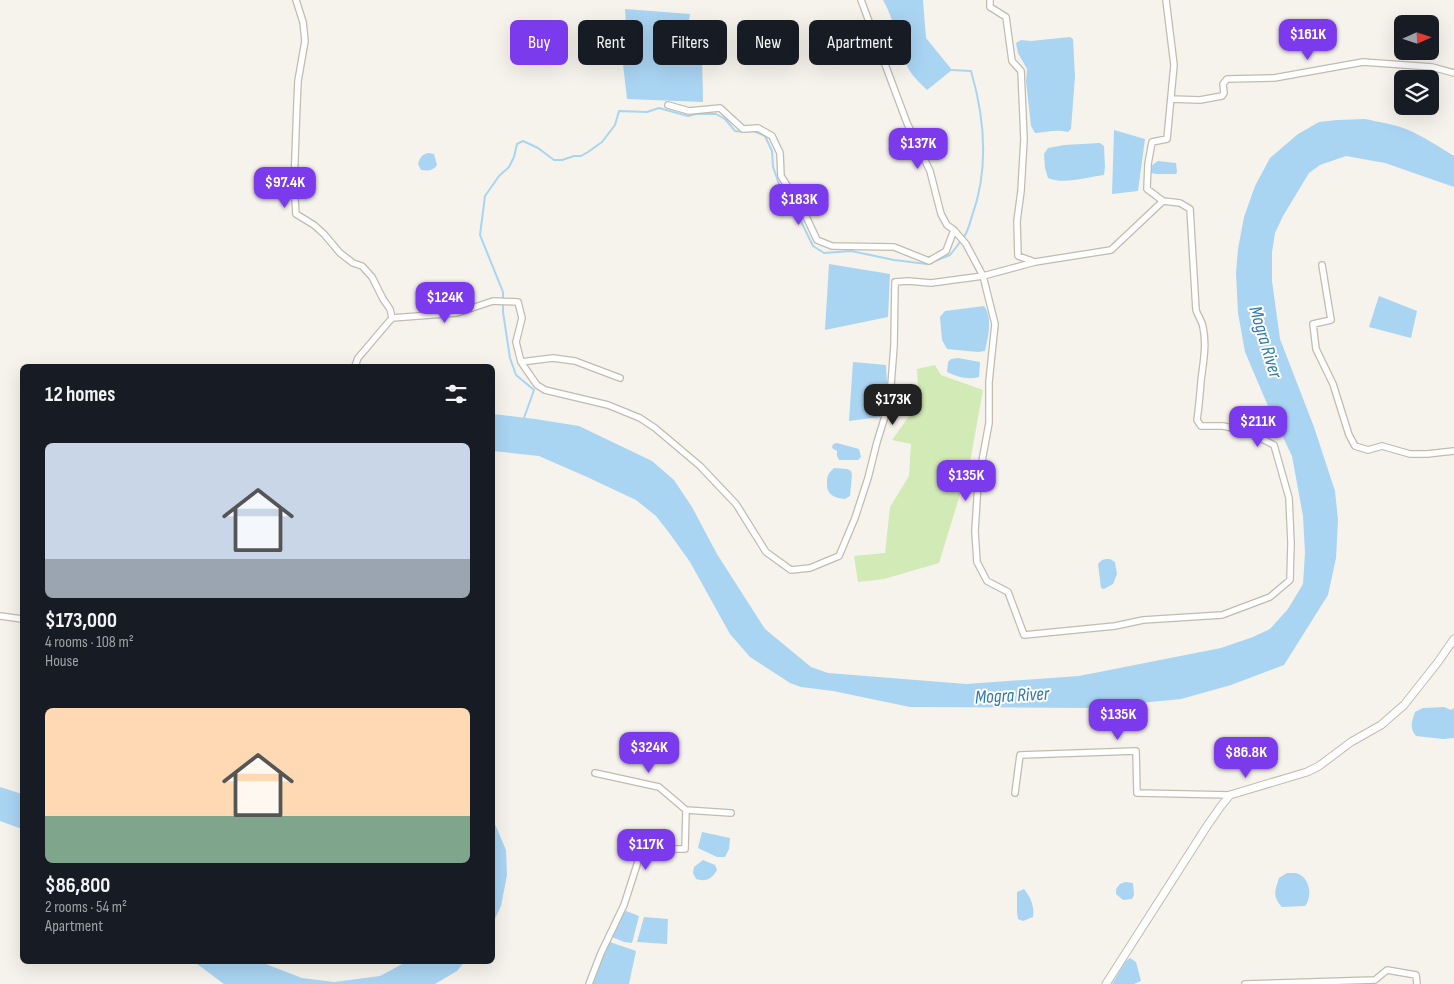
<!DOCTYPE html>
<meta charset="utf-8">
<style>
body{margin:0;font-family:"Sofia Sans Condensed",sans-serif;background:#242831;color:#f1f3f6;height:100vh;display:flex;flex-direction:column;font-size:19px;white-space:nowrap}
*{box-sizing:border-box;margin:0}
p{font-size:16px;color:#9ea1a6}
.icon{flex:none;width:28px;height:28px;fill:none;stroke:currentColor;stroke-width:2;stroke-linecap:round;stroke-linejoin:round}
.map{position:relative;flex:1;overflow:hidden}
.side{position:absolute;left:20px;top:364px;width:475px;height:600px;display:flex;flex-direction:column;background:#171b24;border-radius:8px;box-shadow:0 5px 20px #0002}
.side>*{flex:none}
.guide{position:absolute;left:510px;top:20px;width:475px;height:45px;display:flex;gap:10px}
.needle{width:32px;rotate:87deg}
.fabs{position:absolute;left:1394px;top:15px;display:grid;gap:10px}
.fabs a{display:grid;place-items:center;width:45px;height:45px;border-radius:8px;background:#171b24;box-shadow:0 5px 20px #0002;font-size:25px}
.price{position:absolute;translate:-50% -42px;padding:0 11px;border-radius:10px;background:#7c3aed;color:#fff;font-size:16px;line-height:32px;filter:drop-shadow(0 1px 2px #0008)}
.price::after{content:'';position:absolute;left:50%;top:30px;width:15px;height:11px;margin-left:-8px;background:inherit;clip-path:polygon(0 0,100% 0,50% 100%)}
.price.on{background:#222;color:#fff}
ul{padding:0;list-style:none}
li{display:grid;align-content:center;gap:10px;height:265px;padding:0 25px}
li span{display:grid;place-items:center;height:155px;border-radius:8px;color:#555}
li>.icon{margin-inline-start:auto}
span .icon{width:90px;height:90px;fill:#fffc;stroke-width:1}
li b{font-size:21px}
h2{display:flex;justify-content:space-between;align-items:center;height:60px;padding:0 25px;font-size:21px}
.pill{padding:0 18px;border-radius:8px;background:#171b24;box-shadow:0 5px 20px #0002;font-size:18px;line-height:45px}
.pill.on{background:#7c3aed;color:#fff}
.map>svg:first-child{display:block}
.green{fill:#d2eab5}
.water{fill:#a9d4f2}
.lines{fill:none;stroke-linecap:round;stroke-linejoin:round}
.stream{stroke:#a9d4f2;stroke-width:2}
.minor-casing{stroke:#c2bbae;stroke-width:8}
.tertiary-casing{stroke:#c2bbae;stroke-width:9}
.minor{stroke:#fff;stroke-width:5.5}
.tertiary{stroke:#fff;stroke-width:7}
.labels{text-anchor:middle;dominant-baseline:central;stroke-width:4;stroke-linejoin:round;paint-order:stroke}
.water-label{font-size:19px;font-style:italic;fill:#2e7ab2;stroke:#fff}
</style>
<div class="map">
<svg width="1454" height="984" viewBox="0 0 1454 984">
<rect width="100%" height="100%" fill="#f6f3ec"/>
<!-- green -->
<path class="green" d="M 935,365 L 941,375 L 983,390 L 970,462 L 939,563 L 884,579 L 858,582 L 854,556 L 885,553 L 890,507 L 909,476 L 911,444 L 892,440 L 912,412 L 918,388 L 917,369 Z"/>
<!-- water -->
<path class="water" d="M 883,0 L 923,0 L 926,38 L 952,70 L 927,90 C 920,83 911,75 907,66 C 897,45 895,20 883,0 Z
M 625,9 L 690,14 L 685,51 L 702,51 L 703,102 L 627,99 L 623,64 L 590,64 L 587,39 L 627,39 Z
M 1070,37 L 1073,39 L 1075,76 L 1071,129 L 1068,132 C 1056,129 1047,132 1035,133 L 1031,126 L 1026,81 L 1027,69 L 1018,53 L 1016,43 L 1021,40 L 1031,41 Z
M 1365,119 C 1379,122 1393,124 1406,129 C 1423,136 1439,147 1454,156 L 1454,187 L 1385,163 L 1346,156 L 1320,165 L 1309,173 L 1283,216 L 1275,233 L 1272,252 L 1272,281 L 1280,339 L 1314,427 L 1335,491 L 1338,520 L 1336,558 L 1328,595 L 1284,665 L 1231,685 L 1181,699 L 1090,708 L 910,707 L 833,691 L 801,687 L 790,683 L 750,657 L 730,634 L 690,562 L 670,534 L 656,516 L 636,500 L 587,477 L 539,456 L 493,451 L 493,414 L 535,419 L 579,426 L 652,461 L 674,480 L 692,507 L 717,554 L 765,629 L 811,667 L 828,673 L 966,684 L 1079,676 L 1221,648 L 1253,637 L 1270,629 L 1288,609 L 1303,584 L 1305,553 L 1303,516 L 1292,456 L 1268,406 L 1245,352 L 1238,313 L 1236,273 L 1238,249 L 1244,217 L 1255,186 L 1270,158 L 1298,134 L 1319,122 L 1337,120 Z
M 1114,130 L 1145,139 L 1138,191 L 1112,194 Z
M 1100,143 L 1104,146 L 1105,167 L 1104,175 C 1086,177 1065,185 1048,178 L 1045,168 L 1044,154 L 1048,148 L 1064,145 Z
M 428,153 L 434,154 L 437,165 C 433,171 428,171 421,170 L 418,164 C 420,158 421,155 428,153 Z
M 1158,161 L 1176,163 L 1177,172 L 1176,174 L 1157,174 L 1151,173 C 1150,166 1153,164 1158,161 Z
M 829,264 L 890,274 L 888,317 L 825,330 Z
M 1379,296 L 1417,311 L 1411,338 L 1369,327 Z
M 984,306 C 993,318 988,337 985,351 L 978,352 L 947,349 L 942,340 L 940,317 L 945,311 Z
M 958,358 L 980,362 L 979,377 C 969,380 957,377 947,372 L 948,362 L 951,359 Z
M 853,362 L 886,365 L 888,400 L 880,417 L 849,421 Z
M 837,443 L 859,449 L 861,457 L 858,460 L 839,460 L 837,456 L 837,451 L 832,448 L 833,444 Z
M 834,468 L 847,469 L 851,471 L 852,475 L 850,496 L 845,499 C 834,498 826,495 827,482 C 827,475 829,473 834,468 Z
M 1106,559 L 1110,559 L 1115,562 L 1117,574 L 1113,584 L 1104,589 L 1101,588 L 1098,564 L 1102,560 Z
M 1444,707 L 1451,710 L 1454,708 L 1454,738 L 1443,739 L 1416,736 C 1409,728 1412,721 1415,712 L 1423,708 Z
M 0,787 L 22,794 L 22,829 L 0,821 Z
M 492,817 L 506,850 L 507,875 L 501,906 L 493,923 Z
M 702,832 L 730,838 L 729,849 L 725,857 L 717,857 L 698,848 Z
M 703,860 L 715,865 L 717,870 C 712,879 706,882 696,879 L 693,873 L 694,867 Z
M 1287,873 C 1290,873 1293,873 1296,873 C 1310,877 1313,896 1305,906 L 1282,907 C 1272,896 1275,891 1279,878 Z
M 1125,882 L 1133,883 L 1134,895 L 1132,899 L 1123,900 L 1116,894 L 1116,889 L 1120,884 Z
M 1024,889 C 1030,896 1035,907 1033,917 L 1023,921 L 1018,919 L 1017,912 L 1017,892 Z
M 626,911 L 639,916 L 632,943 L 624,942 L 612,937 L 617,923 Z
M 644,917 L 668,919 L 667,944 L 637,942 Z
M 610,942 L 636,951 L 629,984 L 591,984 L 600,960 Z
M 1130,958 L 1136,962 L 1141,981 L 1134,984 L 1112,984 L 1126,961 Z
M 193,961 L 258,961 L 302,978 L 334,982 L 380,976 L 408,961 L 465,961 L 457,971 L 435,984 L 224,984 Z"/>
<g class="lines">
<!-- stream -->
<path class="stream" d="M 952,70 L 971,71 C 985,119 989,169 972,216 C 970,223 968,231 964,237
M 524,418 L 534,390 L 516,375 L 510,358 L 503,312 L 503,292 L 480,235 L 485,196 L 499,176 L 509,167 L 514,157 L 517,144 L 523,141 L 538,148 L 554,160 L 562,160 L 574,156 L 581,156 L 588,152 L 602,142 L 615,125 L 619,111 L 647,112 L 659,108 L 688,116 L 696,114 L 716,114 L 725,119 L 735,131 L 744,132 L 754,131 L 765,136 L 772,151 L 773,167 L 779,184 L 794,207 L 813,246 L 824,253 L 851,251 L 894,260 L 927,264 L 950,255 L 961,241"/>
<!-- minor casing -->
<g class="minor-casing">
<path id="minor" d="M 296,0 L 303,22 L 305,41 L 298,81 L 297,103 L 294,185 L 296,214 L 314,225 L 324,234 L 340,253 L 353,263 L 362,266 L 372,277 L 383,299 L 390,309 L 392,318 L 358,358 L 355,366
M 861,0 L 907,123 L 930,171 L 941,214 L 947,225 L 954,230 L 966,244 L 983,276 L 995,324 L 989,382 L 989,423 L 978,483 L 975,531 L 977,562 L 987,581 L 1008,592 L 1024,635 L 1115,626 L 1143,620 L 1222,615 L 1270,597 L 1290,580 L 1291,543 L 1289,498 L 1274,445 L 1246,431 L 1223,426 L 1201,426 L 1197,420 C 1199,407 1200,394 1201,381 C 1203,363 1207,346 1203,327 C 1202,321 1198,316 1196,310 L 1190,209 L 1180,203 L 1163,201
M 1171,99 L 1200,100 L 1222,96 L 1224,93 L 1223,84 L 1227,79 L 1274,78 L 1363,62 L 1432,67 L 1454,73
M 668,105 L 689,111 L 720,108 L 743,129 L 758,128 L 772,136 L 780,153 L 781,176 L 804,212 L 817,240 L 832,246 L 894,247 L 929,261 L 946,251 L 954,230
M 1035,262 L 1111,250 L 1163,201 L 1147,189 L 1148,164 L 1152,142 L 1167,139 L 1174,65 L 1166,0
M 1322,265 L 1331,320 L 1313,324 L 1316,349 L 1333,384 L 1349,435 L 1355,446 L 1368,450 L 1382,446 L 1410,454 L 1427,454 L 1454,451
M 392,318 L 457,313 L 493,301 L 518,302 L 522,318 L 516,342 L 521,362 L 553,358 L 575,361 L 620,378
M 521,362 L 537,385 L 545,390 L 608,405 L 640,418 L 655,428 L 700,466 L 736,504 L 766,552 L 791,570 L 810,568 L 839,556 L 855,518 L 868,478 L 877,442 L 886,413 L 891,385 L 894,346 L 895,282 L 908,281 L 931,283 L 983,276 L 1035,262 L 1018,256 L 1017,221 L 1021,191 L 1024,139 L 1021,71 L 1012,61 L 1006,17 L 990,7 L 990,0
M 0,616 L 22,619
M 595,773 L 659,787 L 686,810
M 1015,793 L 1020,755 L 1136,751 L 1137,793 L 1230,795
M 589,984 L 601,953 L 624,905 L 642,849 L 685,849 L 686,810 L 731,813
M 1245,984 L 1375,980 L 1387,970 L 1416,975 L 1417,984"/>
</g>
<!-- tertiary casing -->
<g class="tertiary-casing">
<path id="tertiary" d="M 1106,984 L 1207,826 L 1221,806 L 1230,795 L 1307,772 L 1319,766 L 1351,742 L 1381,725 L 1404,705 L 1438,662 L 1454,639"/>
</g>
<!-- minor -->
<use href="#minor" class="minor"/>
<!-- tertiary -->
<use href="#tertiary" class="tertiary"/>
</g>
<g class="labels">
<!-- water labels -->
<g class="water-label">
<text transform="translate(1265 342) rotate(73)">Mogra River</text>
<text transform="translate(1012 696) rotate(-3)">Mogra River</text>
</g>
</g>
</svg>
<div class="fabs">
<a><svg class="needle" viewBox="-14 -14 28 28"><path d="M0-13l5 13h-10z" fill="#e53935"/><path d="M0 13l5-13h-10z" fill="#9ea1a6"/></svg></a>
<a><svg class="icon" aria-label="layers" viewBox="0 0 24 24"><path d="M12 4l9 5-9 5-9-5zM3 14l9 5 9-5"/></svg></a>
</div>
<b class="price" style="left:1308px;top:61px">$161K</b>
<b class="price" style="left:918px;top:170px">$137K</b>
<b class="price" style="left:285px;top:209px">$97.4K</b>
<b class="price" style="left:799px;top:226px">$183K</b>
<b class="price" style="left:445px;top:324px">$124K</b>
<b class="price on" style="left:893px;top:426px">$173K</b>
<b class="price" style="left:1258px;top:448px">$211K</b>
<b class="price" style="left:966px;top:502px">$135K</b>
<b class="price" style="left:1118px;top:741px">$135K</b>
<b class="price" style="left:649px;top:774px">$324K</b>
<b class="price" style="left:1246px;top:779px">$86.8K</b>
<b class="price" style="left:646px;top:871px">$117K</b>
<div class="guide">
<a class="pill on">Buy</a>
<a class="pill">Rent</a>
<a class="pill">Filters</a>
<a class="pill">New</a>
<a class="pill">Apartment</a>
</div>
<section class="side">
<h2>12 homes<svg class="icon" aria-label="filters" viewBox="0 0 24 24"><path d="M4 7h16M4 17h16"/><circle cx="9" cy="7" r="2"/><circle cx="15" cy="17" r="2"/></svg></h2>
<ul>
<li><span style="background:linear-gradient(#c9d6e8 75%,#9aa5b1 0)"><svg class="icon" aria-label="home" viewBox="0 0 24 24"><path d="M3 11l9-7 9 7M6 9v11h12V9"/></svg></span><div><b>$173,000</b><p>4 rooms · 108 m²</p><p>House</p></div></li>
<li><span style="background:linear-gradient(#ffd9b3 70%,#7fa58c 0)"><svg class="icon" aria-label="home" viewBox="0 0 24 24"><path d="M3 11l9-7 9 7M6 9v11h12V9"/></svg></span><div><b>$86,800</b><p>2 rooms · 54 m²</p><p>Apartment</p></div></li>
</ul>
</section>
</div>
